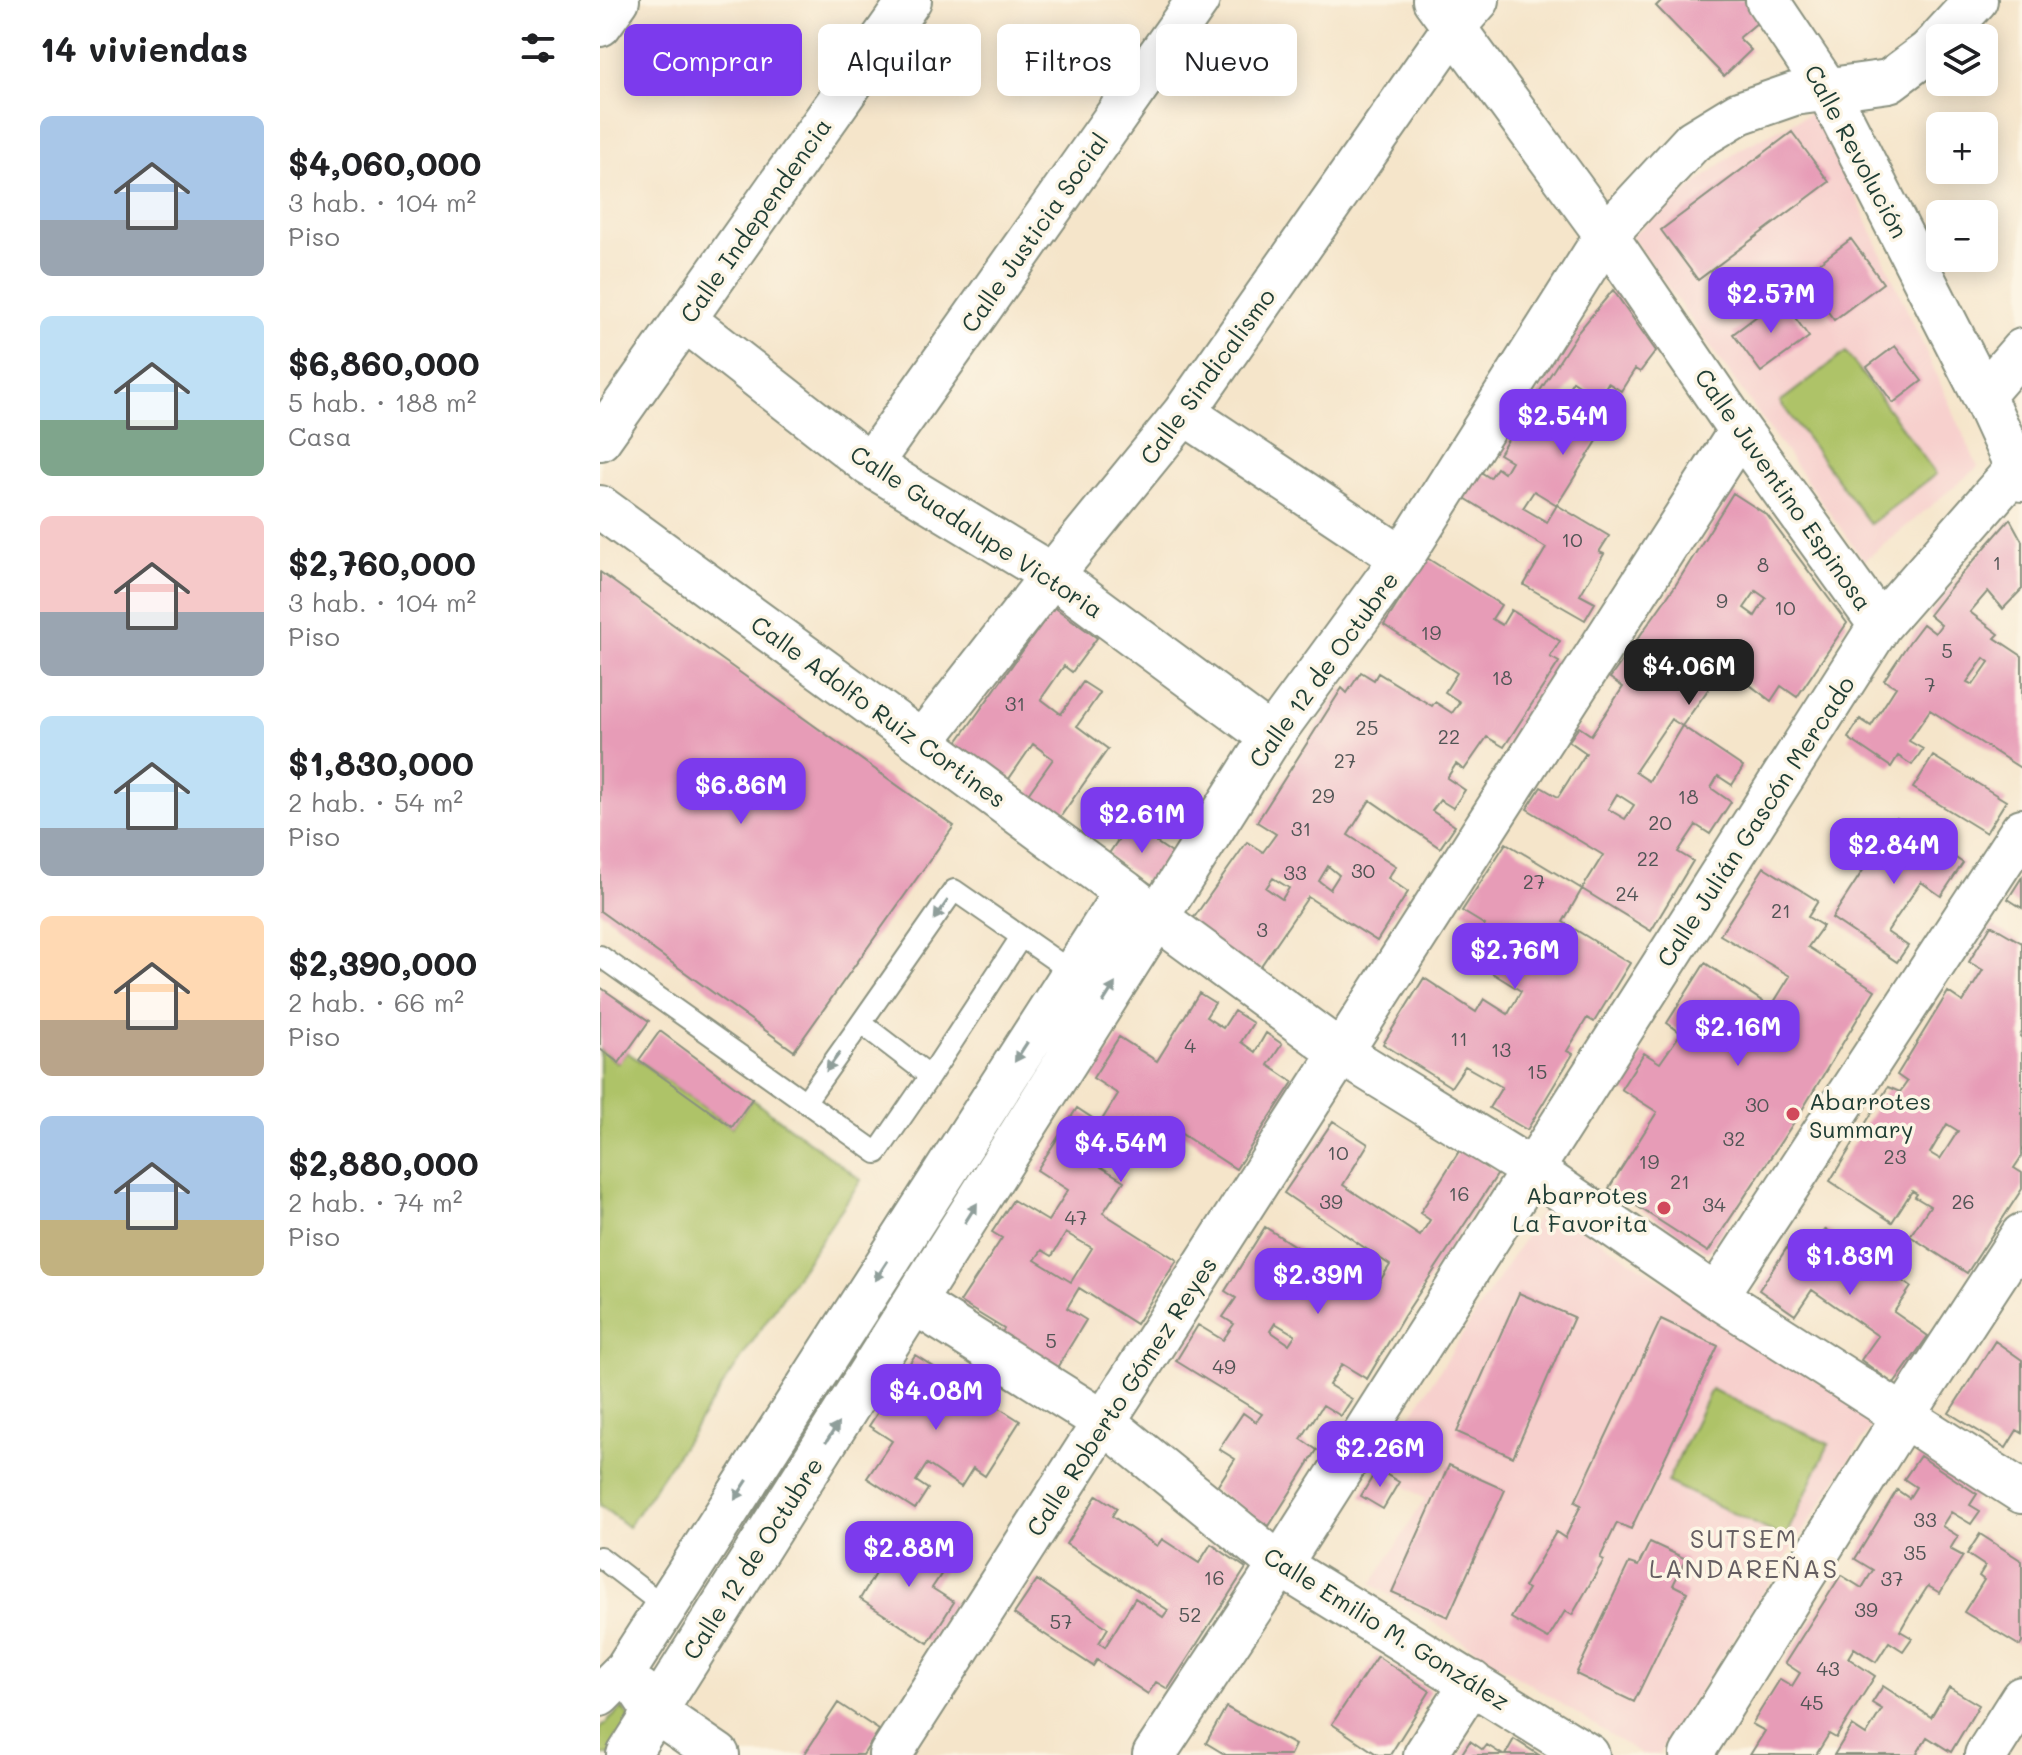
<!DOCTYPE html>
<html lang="es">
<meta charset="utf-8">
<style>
body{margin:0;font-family:Mali,sans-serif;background:#f2f2f2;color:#202124;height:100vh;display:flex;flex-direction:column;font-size:30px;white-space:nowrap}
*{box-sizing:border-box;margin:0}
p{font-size:26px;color:#757577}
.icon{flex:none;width:44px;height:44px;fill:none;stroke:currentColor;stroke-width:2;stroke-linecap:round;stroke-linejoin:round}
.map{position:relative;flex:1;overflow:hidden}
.side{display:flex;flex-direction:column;background:#fff;width:600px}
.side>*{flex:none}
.hud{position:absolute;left:24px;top:24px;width:760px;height:72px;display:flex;gap:16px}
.tools{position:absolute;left:1326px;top:24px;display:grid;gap:16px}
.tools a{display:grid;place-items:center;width:72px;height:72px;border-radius:12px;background:#fff;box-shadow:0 4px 20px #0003;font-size:40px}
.price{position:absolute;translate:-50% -68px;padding:0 18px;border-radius:16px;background:#7c3aed;color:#fff;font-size:26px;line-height:52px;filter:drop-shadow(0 2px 4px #0008)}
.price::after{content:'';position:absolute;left:50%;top:48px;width:24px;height:18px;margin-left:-12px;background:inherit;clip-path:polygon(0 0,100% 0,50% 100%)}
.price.current{background:#222;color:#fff}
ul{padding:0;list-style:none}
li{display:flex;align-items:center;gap:24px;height:200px;padding:0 40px}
li span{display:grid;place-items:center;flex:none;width:224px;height:160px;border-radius:12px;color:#555}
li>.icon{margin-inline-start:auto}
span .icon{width:96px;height:96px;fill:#fffc;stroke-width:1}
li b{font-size:34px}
h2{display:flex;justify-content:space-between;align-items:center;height:96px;padding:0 40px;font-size:34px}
.pill{padding:0 28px;border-radius:12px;background:#fff;box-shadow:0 4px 20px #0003;font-size:28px;line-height:72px}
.pill.current{background:#7c3aed;color:#fff}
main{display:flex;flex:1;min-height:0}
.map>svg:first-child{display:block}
.built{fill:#f7d0cd}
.green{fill:#aec368;stroke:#66804e;stroke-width:2}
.building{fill:#e79cb7;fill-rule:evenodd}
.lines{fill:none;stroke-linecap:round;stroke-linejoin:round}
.service-casing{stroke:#8a917f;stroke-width:24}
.minor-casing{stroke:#8a917f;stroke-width:46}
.service{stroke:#fff;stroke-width:20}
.minor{stroke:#fff;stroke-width:42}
.oneway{fill:#8f9e9a}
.poi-dot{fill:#d1495b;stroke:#fcf5e5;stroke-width:3}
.labels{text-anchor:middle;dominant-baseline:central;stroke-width:7;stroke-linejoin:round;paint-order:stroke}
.number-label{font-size:20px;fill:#515555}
.street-label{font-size:24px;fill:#1f3d34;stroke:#fcf5e5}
.poi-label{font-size:24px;fill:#1f3d34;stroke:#fcf5e5;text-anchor:start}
.neighbourhood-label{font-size:26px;letter-spacing:2px;fill:#655e62;stroke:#fcf5e5}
</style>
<main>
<section class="side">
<h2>14 viviendas<svg class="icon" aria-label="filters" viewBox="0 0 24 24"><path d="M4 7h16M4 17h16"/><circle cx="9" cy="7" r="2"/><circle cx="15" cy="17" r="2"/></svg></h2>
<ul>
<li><span style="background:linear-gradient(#a9c7e8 65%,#9aa5b1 0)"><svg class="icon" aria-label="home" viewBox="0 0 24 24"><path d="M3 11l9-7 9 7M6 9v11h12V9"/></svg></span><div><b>$4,060,000</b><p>3 hab. · 104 m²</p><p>Piso</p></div></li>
<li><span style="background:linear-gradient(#bfe0f5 65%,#7fa58c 0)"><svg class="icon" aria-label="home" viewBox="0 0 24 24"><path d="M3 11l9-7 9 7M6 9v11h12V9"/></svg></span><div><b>$6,860,000</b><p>5 hab. · 188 m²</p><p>Casa</p></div></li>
<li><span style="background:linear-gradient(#f6c9c9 60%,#9aa5b1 0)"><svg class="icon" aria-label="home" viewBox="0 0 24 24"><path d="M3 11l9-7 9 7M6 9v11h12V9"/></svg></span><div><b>$2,760,000</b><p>3 hab. · 104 m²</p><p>Piso</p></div></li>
<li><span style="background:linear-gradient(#bfe0f5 70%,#9aa5b1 0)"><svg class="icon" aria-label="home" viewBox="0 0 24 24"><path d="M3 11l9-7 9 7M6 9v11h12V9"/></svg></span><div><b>$1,830,000</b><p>2 hab. · 54 m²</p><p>Piso</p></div></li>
<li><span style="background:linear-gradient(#ffd9b3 65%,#b9a48a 0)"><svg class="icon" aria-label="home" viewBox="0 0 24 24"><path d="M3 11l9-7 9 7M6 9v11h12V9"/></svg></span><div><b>$2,390,000</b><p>2 hab. · 66 m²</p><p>Piso</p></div></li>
<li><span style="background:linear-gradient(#a9c7e8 65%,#c2b280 0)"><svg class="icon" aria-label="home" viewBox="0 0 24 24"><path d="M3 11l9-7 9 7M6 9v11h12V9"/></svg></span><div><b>$2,880,000</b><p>2 hab. · 74 m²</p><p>Piso</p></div></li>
</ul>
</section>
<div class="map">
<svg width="1422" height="1755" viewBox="0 0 1422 1755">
<rect width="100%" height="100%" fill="#fcf5e5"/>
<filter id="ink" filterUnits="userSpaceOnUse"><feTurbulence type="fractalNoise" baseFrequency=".0125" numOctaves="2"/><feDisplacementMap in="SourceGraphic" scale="16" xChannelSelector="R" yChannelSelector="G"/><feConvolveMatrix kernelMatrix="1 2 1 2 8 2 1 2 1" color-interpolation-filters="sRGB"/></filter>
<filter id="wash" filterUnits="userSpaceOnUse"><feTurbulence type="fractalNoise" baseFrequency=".006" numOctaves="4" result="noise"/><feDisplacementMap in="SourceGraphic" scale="32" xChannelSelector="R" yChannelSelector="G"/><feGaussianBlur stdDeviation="1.8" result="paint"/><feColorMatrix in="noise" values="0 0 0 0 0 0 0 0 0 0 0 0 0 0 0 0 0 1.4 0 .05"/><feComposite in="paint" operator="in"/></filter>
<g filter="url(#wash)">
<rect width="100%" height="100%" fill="#f5e5ca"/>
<!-- built -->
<path class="built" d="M 1217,110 L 1378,467 L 1264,561 L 1031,236 L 1140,149 Z
M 945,1205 L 1276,1419 L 1058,1755 L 1042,1755 L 772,1584 L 825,1499 L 777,1469 Z"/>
<!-- green -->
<path class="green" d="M 1246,352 L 1336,474 L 1270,524 L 1180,402 Z
M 0,1049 L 18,1063 L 27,1052 L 132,1127 L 152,1099 L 261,1180 L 28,1527 L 0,1505 Z
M 1111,1389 L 1229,1444 L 1185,1538 L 1067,1482 Z
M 22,1708 L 38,1727 L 18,1755 L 0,1755 L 0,1729 Z"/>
<g id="blocks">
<!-- building -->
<path class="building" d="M 1062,0 L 1144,0 L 1158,22 L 1139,38 L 1151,50 L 1124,76 L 1056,6 Z
M 1192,132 L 1229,182 L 1098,280 L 1061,230 Z
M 1251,239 L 1283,283 L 1234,320 L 1202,276 Z
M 1013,290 L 1056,351 L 1040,372 L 1035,369 L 1021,391 L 1008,383 L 999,398 L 973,381 L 952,414 L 997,441 L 957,505 L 934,491 L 923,508 L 947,522 L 957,505 L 1009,536 L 999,552 L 1004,554 L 980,595 L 995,603 L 985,620 L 924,585 L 946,548 L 863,497 L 879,471 L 890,478 L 897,468 L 904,473 L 911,461 L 899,454 L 978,332 Z
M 1181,298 L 1209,337 L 1161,372 L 1133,334 Z
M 1295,346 L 1322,381 L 1293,403 L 1267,367 Z
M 1133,493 L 1167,515 L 1247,623 L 1197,697 L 1181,686 L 1171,701 L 1125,666 L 1082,726 L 1071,719 L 1035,772 L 1049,781 L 1082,726 L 1143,767 L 1132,785 L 1118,776 L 1111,788 L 1131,802 L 1110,834 L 1096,825 L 1078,852 L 1093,861 L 1051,931 L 982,889 L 1003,855 L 927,809 L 941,787 L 958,797 L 986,753 L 969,741 L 979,727 L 991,735 L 1023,687 L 1010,678 L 1075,586 ZM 1156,591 L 1166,598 L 1155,616 L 1144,608 ZM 1017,794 L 1034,805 L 1025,819 L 1008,809 Z
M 1410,519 L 1422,541 L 1422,589 L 1403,609 L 1388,591 L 1370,612 L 1399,634 L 1395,638 L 1422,656 L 1422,769 L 1330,710 L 1309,741 L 1323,749 L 1312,765 L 1298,756 L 1291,767 L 1248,738 L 1260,719 L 1271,726 L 1296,687 L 1284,680 L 1310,641 L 1323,624 L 1335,633 L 1341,625 L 1329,615 L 1354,583 ZM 1384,658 L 1389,662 L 1373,685 L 1367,682 Z
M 827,558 L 901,605 L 892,619 L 902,625 L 911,610 L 960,641 L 950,657 L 959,662 L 904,747 L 887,737 L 864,770 L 856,764 L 847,778 L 865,790 L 853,808 L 840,800 L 832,811 L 855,826 L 840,848 L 770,800 L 748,835 L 796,866 L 788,878 L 808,892 L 777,941 L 708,897 L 656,973 L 588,926 L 647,842 L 663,852 L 676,834 L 657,822 L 742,688 L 747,693 L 761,672 L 774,680 L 778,673 L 832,706 L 835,702 L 852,713 L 860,702 L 845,692 L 857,673 L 784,625 ZM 728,866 L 739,875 L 730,889 L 719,881 ZM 673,878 L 689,888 L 682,899 L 666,888 Z
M 0,572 L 354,826 L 194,1051 L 0,911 Z
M 454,607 L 497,638 L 472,672 L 464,666 L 441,699 L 461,714 L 483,682 L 500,693 L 477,726 L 508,749 L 456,823 L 424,800 L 453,759 L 433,744 L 404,786 L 352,749 Z
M 1333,756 L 1406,801 L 1386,833 L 1313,788 Z
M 1297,818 L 1363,863 L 1341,896 L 1321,882 L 1297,917 L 1287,932 L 1308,946 L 1297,962 L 1232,918 Z
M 529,824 L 575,855 L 554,886 L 508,855 Z
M 906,843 L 982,889 L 963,922 L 1030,963 L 994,1022 L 987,1018 L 967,1051 L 973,1054 L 927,1130 L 889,1108 L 902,1087 L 865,1066 L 851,1087 L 783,1044 L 824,978 L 876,1012 L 884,999 L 908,1014 L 921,991 L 865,956 L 885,925 L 862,911 Z
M 1164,867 L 1218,901 L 1208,917 L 1223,926 L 1208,947 L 1275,990 L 1202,1110 L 1108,1252 L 1009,1188 L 1057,1112 L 1021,1089 L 1044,1053 L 1060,1063 L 1081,1033 L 1067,1023 L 1105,963 L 1171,1007 L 1190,976 L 1120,935 Z
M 1422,877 L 1422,908 L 1408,899 Z
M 1391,925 L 1422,943 L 1422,1032 L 1420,1036 L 1422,1038 L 1422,1156 L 1414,1168 L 1422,1173 L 1422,1189 L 1367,1273 L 1310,1236 L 1330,1206 L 1315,1197 L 1317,1194 L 1312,1191 L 1292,1222 L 1230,1181 L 1288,1087 L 1300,1092 L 1307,1082 L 1297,1075 L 1348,992 L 1363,1002 L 1383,970 L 1369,962 ZM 1347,1124 L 1358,1131 L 1340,1159 L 1330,1153 Z
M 0,987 L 49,1021 L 19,1063 L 0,1049 Z
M 599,993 L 615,1003 L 606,1017 L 623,1028 L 634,1011 L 653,1023 L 641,1042 L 655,1052 L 666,1033 L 682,1044 L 668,1065 L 693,1082 L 636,1169 L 563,1122 L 545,1151 L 521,1136 L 501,1167 L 524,1181 L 503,1213 L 577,1260 L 536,1324 L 479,1288 L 467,1308 L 486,1320 L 449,1381 L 393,1347 L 404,1329 L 360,1302 L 402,1238 L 392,1232 L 413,1200 L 448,1221 L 468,1190 L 437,1170 L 477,1108 L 500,1123 L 518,1094 L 493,1078 L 519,1037 L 557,1061 ZM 466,1233 L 492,1248 L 471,1282 L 435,1260 L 442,1250 L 452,1256 Z
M 60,1031 L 152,1099 L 132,1127 L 39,1060 Z
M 733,1121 L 768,1144 L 743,1185 L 820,1236 L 830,1220 L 820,1213 L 861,1148 L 899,1172 L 804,1316 L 767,1379 L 742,1364 L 729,1385 L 752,1399 L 741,1416 L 723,1405 L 701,1439 L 717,1450 L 669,1526 L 615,1490 L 635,1459 L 619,1449 L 643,1413 L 656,1422 L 662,1414 L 576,1361 L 598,1325 L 623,1340 L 634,1324 L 623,1317 L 636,1298 L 625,1291 L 665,1227 L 771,1295 L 790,1265 L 684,1193 ZM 675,1323 L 695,1335 L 689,1344 L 670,1331 Z
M 1226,1229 L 1311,1287 L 1294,1312 L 1328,1336 L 1294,1384 L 1261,1360 L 1278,1336 L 1212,1290 L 1195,1315 L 1159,1290 L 1192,1240 L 1210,1252 Z
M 919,1293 L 974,1317 L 913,1457 L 857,1432 Z
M 1061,1319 L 1118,1346 L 1031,1529 L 1017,1523 L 1000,1558 L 1004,1560 L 972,1615 L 965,1611 L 948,1639 L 911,1618 L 928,1589 L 924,1587 L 956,1532 L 965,1538 L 981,1505 L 975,1502 Z
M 1395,1341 L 1422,1360 L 1422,1433 L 1417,1430 L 1406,1448 L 1349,1413 Z
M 315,1355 L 420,1421 L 385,1476 L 373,1468 L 361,1487 L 327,1464 L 316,1481 L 328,1489 L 315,1509 L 267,1478 L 292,1441 L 269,1426 Z
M 1320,1456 L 1377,1494 L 1370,1505 L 1380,1511 L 1371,1524 L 1351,1512 L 1342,1526 L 1358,1536 L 1350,1549 L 1363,1556 L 1340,1593 L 1328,1586 L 1308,1617 L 1300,1631 L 1312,1638 L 1303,1651 L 1289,1642 L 1276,1662 L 1254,1648 L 1248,1658 L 1275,1676 L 1236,1738 L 1229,1734 L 1216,1755 L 1150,1755 L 1165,1731 L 1152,1724 L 1180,1679 L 1192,1686 L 1200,1673 L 1185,1663 L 1241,1575 L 1262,1588 L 1273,1570 L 1255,1559 L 1297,1490 L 1309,1498 L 1316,1487 L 1304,1479 Z
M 849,1465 L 905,1490 L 848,1617 L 792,1592 Z
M 777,1469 L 799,1482 L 783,1509 L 761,1496 Z
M 497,1495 L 517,1508 L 512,1516 L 557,1546 L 562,1539 L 599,1563 L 611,1544 L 646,1568 L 568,1689 L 556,1682 L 548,1694 L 497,1660 L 493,1666 L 414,1614 L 437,1580 L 508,1628 L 499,1643 L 505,1647 L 535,1598 L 563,1617 L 568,1610 L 466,1544 Z
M 299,1533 L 348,1564 L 332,1588 L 354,1602 L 328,1643 L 260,1599 Z
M 1380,1534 L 1422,1561 L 1422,1643 L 1420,1646 L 1364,1612 L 1384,1580 L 1379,1576 L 1385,1566 L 1367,1554 Z
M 1050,1542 L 1086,1559 L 1073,1585 L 1087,1592 L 1034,1702 L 976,1674 L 1029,1563 L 1038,1566 Z
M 777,1656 L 830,1691 L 790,1755 L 778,1755 L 732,1724 Z
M 1283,1686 L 1331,1717 L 1349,1687 L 1379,1705 L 1351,1752 L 1327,1737 L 1316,1755 L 1234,1755 L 1252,1726 L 1266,1735 L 1282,1709 L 1272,1703 Z
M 238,1703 L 279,1730 L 263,1755 L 204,1755 Z
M 626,1707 L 695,1745 L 690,1755 L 626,1755 L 606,1743 Z
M 914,1739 L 939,1755 L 905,1755 Z
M 870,1741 L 883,1750 L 887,1745 L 903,1755 L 861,1755 Z"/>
</g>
</g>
<g filter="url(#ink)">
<use href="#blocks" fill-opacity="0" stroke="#8a917f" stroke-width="2"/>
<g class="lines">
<!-- service casing -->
<g class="service-casing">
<path id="service" d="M 421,937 L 330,1076 L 261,1023 L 354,890 L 472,972
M 0,956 L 277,1153 L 330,1076
M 205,1102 L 261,1023
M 0,1557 L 65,1607"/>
</g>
<!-- minor casing -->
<g class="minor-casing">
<path id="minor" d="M 834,0 L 1006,235 L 1140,431 L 1280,625
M 1167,0 L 1227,89 L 1383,395 L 1422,480
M 0,25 L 18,0
M 1341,38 L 1376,0
M 85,320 L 270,465 L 452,575 L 671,737
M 1383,395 L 1422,350
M 584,413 L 802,558
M 0,439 L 310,0
M 270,465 L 598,0
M 0,507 L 322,742 L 525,892 L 556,917 L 740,1052 L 932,1170 L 1116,1296 L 1422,1492
M 322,742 L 452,575 L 584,413 L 854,27 L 878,0
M 1116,1296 L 1422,830
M 315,1303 L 504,1422 L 680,1565 L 988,1755
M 40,1690 L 54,1711 L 118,1755
M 0,1695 L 26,1669 L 525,892
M 28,1755 L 671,737 L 802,558 L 1006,235 L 1093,141 L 1139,113 L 1194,94 L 1289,81 L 1328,52 L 1340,40
M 290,1755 L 1140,431
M 554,1755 L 680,1565 L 1280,625 L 1416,469
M 825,1755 L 872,1682
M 1091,1755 L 1303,1417 L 1422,1235
M 1386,1755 L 1422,1698"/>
</g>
<!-- service -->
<use href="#service" class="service"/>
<!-- minor -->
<use href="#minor" class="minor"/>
</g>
<!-- one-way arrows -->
<defs><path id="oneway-solid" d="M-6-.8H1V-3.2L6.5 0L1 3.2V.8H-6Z" transform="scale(2)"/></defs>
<g class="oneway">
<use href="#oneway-solid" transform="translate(341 910) rotate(125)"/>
<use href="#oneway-solid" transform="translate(509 993) rotate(-58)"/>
<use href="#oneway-solid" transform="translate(421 1052) rotate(123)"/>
<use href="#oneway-solid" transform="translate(233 1062) rotate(126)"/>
<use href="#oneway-solid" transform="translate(371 1213) rotate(-58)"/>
<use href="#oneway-solid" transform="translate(281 1271) rotate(123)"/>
<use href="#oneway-solid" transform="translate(232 1433) rotate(-57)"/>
<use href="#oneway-solid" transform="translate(141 1490) rotate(123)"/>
</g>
</g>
<!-- markers -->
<g class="poi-dot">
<circle cx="1193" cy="1114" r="8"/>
<circle cx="1064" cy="1208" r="8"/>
</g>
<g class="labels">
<!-- number labels -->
<g class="number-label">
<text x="972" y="539">10</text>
<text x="1397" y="562">1</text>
<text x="1163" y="564">8</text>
<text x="1122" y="600">9</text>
<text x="1185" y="607">10</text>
<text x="831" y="632">19</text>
<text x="1347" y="650">5</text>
<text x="902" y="677">18</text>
<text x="1330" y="684">7</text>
<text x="415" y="703">31</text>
<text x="767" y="727">25</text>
<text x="849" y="736">22</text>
<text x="745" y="760">27</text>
<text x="723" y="795">29</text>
<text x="1088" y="796">18</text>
<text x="1060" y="822">20</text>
<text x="701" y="828">31</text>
<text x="1048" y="858">22</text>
<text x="763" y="870">30</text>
<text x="695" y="872">33</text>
<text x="934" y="881">27</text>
<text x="1027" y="893">24</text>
<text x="1181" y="910">21</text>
<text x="662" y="929">3</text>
<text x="859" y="1038">11</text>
<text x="590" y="1045">4</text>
<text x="901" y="1049">13</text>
<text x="937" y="1071">15</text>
<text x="1157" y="1104">30</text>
<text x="1134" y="1138">32</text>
<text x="738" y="1152">10</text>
<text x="1295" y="1156">23</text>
<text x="1049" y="1161">19</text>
<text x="1080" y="1181">21</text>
<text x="859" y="1193">16</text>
<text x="731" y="1201">39</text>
<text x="1363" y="1201">26</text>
<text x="1114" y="1204">34</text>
<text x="476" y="1217">47</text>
<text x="451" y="1340">5</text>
<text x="624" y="1366">49</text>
<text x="1325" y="1519">33</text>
<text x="1315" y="1552">35</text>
<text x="614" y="1577">16</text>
<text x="1292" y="1578">37</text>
<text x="1266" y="1609">39</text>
<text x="590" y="1614">52</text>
<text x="461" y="1621">57</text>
<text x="1228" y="1668">43</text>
<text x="1212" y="1702">45</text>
</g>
<!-- street labels -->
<g class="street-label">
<text transform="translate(1257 151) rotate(62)">Calle Revolución</text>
<text transform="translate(155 220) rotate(-55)">Calle Independencia</text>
<text transform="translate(434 232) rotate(-55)">Calle Justicia Social</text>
<text transform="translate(607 376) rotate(-54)">Calle Sindicalismo</text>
<text transform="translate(1184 489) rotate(55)">Calle Juventino Espinosa</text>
<text transform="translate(377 531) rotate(33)">Calle Guadalupe Victoria</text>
<text transform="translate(723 669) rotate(-54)">Calle 12 de Octubre</text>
<text transform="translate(279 711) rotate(36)">Calle Adolfo Ruiz Cortines</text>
<text transform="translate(1155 821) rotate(-57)">Calle Julián Gascón Mercado</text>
<text transform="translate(521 1396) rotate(-57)">Calle Roberto Gómez Reyes</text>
<text transform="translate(152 1558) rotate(-57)">Calle 12 de Octubre</text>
<text transform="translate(787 1628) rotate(32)">Calle Emilio M. González</text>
</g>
<!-- poi labels -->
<g class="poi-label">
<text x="1209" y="1100">Abarrotes<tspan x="1209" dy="28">Summary</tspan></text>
<text x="1048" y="1194" text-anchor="end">Abarrotes<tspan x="1048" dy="28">La Favorita</tspan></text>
</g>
<!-- neighbourhood labels -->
<g class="neighbourhood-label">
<text x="1144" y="1538">SUTSEM<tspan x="1144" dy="30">LANDAREÑAS</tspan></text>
</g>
</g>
</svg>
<div class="tools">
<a><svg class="icon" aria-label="layers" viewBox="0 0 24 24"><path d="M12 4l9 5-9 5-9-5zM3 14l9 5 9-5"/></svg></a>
<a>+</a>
<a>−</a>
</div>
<b class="price" style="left:1171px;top:335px">$2.57M</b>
<b class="price" style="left:963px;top:457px">$2.54M</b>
<b class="price current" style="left:1089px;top:707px">$4.06M</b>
<b class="price" style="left:141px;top:826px">$6.86M</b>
<b class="price" style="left:542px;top:855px">$2.61M</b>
<b class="price" style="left:1294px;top:886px">$2.84M</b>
<b class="price" style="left:915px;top:991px">$2.76M</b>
<b class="price" style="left:1138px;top:1068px">$2.16M</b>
<b class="price" style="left:521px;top:1184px">$4.54M</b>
<b class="price" style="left:1250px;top:1297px">$1.83M</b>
<b class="price" style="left:718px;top:1316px">$2.39M</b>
<b class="price" style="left:336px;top:1432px">$4.08M</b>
<b class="price" style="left:780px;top:1489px">$2.26M</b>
<b class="price" style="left:309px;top:1589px">$2.88M</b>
<div class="hud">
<a class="pill current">Comprar</a>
<a class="pill">Alquilar</a>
<a class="pill">Filtros</a>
<a class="pill">Nuevo</a>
</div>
</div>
</main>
